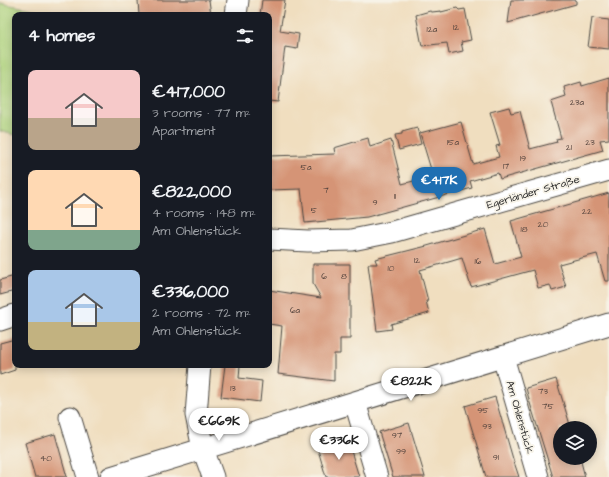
<!DOCTYPE html>
<meta charset="utf-8">
<style>
body{margin:0;font-family:"Architects Daughter",sans-serif;background:#20242c;color:#f1f3f6;height:100vh;display:flex;flex-direction:column;font-size:15px;white-space:nowrap}
*{box-sizing:border-box;margin:0}
p{font-size:13px;color:#9ea1a6}
.icon{flex:none;width:22px;height:22px;fill:none;stroke:currentColor;stroke-width:2;stroke-linecap:round;stroke-linejoin:round}
.map{position:relative;flex:1;overflow:hidden}
.drawer{position:absolute;left:12px;top:12px;width:260px;height:356px;display:flex;flex-direction:column;background:#171b24;border-radius:8px;box-shadow:0 2px 10px #0003}
.drawer>*{flex:none}
.buttons{position:absolute;left:553px;top:421px;display:grid;gap:8px}
.buttons a{display:grid;place-items:center;width:44px;height:44px;border-radius:50%;background:#171b24;box-shadow:0 2px 10px #0003;font-size:20px}
.price{position:absolute;translate:-50% -34px;padding:0 9px;border-radius:14px;background:#fff;color:#222;font-size:13px;line-height:26px;filter:drop-shadow(0 1px 2px #0008)}
.price::after{content:'';position:absolute;left:50%;top:24px;width:12px;height:9px;margin-left:-6px;background:inherit;clip-path:polygon(0 0,100% 0,50% 100%)}
.price.current{background:#1f6fb2;color:#fff}
ul{padding:0;list-style:none}
li{display:flex;align-items:center;gap:12px;height:100px;padding:0 16px}
li span{display:grid;place-items:center;flex:none;width:112px;height:80px;border-radius:8px;color:#555}
li>.icon{margin-inline-start:auto}
span .icon{width:48px;height:48px;fill:#fffc;stroke-width:1}
li b{font-size:17px}
h2{display:flex;justify-content:space-between;align-items:center;height:48px;padding:0 16px;font-size:17px}
.map>svg:first-child{display:block}
.green{fill:#add27b;stroke:#6c7e53}
.building{fill:#d59476}
.lines{fill:none;stroke-linecap:round;stroke-linejoin:round}
.minor-casing{stroke:#494641;stroke-width:23}
.minor{stroke:#fff;stroke-width:21}
.labels{text-anchor:middle;dominant-baseline:central;stroke-width:3.5;stroke-linejoin:round;paint-order:stroke}
.number-label{font-size:9px;fill:#56453e}
.street-label{font-size:11px;fill:#2b2b2b;stroke:#f7f3e8}
</style>
<div class="map">
<svg width="609" height="477" viewBox="0 0 609 477">
<rect width="100%" height="100%" fill="#f7f3e8"/>
<filter id="ink" filterUnits="userSpaceOnUse"><feTurbulence type="fractalNoise" baseFrequency=".025" numOctaves="2"/><feDisplacementMap in="SourceGraphic" scale="8" xChannelSelector="R" yChannelSelector="G"/><feConvolveMatrix kernelMatrix="1 2 1 2 8 2 1 2 1" color-interpolation-filters="sRGB"/></filter>
<filter id="wash" filterUnits="userSpaceOnUse"><feTurbulence type="fractalNoise" baseFrequency=".012" numOctaves="4" result="noise"/><feDisplacementMap in="SourceGraphic" scale="16" xChannelSelector="R" yChannelSelector="G"/><feGaussianBlur stdDeviation="0.9" result="paint"/><feColorMatrix in="noise" values="0 0 0 0 0 0 0 0 0 0 0 0 0 0 0 0 0 1.4 0 .05"/><feComposite in="paint" operator="in"/></filter>
<g filter="url(#wash)">
<rect width="100%" height="100%" fill="#f0debf"/>
<!-- green -->
<path class="green" d="M 0,3 L 61,15 L 15,15 L 15,135 L 0,131 Z"/>
<g id="blocks">
<!-- building -->
<path class="building" d="M 138,0 L 209,0 L 211,15 L 139,15 Z
M 262,0 L 285,0 L 280,31 L 299,34 L 297,49 L 285,47 L 278,102 L 269,101 L 269,15 L 260,15 Z
M 511,0 L 576,0 L 576,4 L 508,23 Z
M 457,8 L 459,10 L 465,9 L 471,40 L 461,42 L 463,51 L 449,54 L 447,43 L 422,46 L 416,15 L 430,11 L 432,12 L 441,11 L 441,12 Z
M 592,18 L 609,20 L 609,49 L 588,47 Z
M 609,78 L 609,139 L 600,140 L 603,150 L 500,179 L 498,173 L 470,181 L 472,188 L 367,217 L 305,223 L 301,189 L 269,190 L 269,156 L 335,154 L 334,148 L 368,138 L 370,147 L 391,140 L 402,184 L 433,176 L 420,133 L 461,122 L 473,164 L 499,157 L 496,146 L 500,145 L 490,112 L 509,107 L 511,113 L 520,111 L 530,149 L 557,142 L 556,139 L 561,138 L 551,102 L 566,97 L 564,87 L 581,82 L 582,86 Z
M 417,128 L 421,144 L 399,150 L 395,135 L 402,134 L 402,132 Z
M 609,193 L 609,281 L 605,281 L 597,254 L 559,264 L 566,287 L 552,291 L 550,285 L 538,288 L 533,270 L 471,287 L 462,258 L 452,261 L 420,270 L 428,301 L 426,301 L 429,313 L 391,324 L 392,329 L 377,331 L 368,264 L 377,264 L 375,259 L 427,246 L 485,229 L 495,264 L 521,257 L 511,221 Z
M 313,264 L 350,264 L 350,339 L 340,339 L 340,354 L 334,354 L 334,381 L 278,374 L 282,326 L 269,324 L 269,290 L 321,298 L 313,284 Z
M 15,276 L 15,291 L 0,295 L 0,280 Z
M 15,339 L 15,370 L 0,375 L 0,343 Z
M 225,365 L 240,365 L 239,378 L 262,381 L 260,402 L 221,397 Z
M 556,379 L 571,428 L 560,428 L 560,458 L 580,458 L 585,477 L 553,477 L 530,403 L 526,388 Z
M 495,397 L 513,459 L 519,477 L 486,477 L 475,439 L 465,406 Z
M 409,423 L 425,477 L 393,477 L 379,432 Z
M 55,434 L 67,477 L 35,477 L 25,443 Z
M 348,441 L 359,477 L 326,477 L 318,450 Z"/>
</g>
</g>
<g filter="url(#ink)">
<use href="#blocks" fill-opacity="0" stroke="#494641" stroke-width="1"/>
<g class="lines">
<!-- minor casing -->
<g class="minor-casing">
<path id="minor" d="M 236,15 L 238,0
M 269,239 L 308,241 L 352,240 L 392,232 L 609,170
M 0,320 L 15,315
M 503,357 L 538,477
M 200,365 L 196,415 L 203,449 L 213,477
M 355,402 L 377,477
M 70,417 L 88,477
M 111,477 L 609,324"/>
</g>
<!-- minor -->
<use href="#minor" class="minor"/>
</g>
</g>
<g class="labels">
<!-- number labels -->
<g class="number-label">
<text x="456" y="27">12</text>
<text x="432" y="29">12a</text>
<text x="577" y="102">23a</text>
<text x="453" y="142">15a</text>
<text x="590" y="142">23</text>
<text x="569" y="147">21</text>
<text x="523" y="158">19</text>
<text x="506" y="166">17</text>
<text x="306" y="167">5a</text>
<text x="326" y="190">7</text>
<text x="395" y="196">11</text>
<text x="375" y="202">9</text>
<text x="314" y="210">5</text>
<text x="587" y="211">22</text>
<text x="543" y="224">20</text>
<text x="524" y="229">18</text>
<text x="417" y="260">12</text>
<text x="478" y="261">16</text>
<text x="391" y="268">10</text>
<text x="324" y="276">6</text>
<text x="344" y="276">8</text>
<text x="295" y="310">6a</text>
<text x="233" y="388">13</text>
<text x="543" y="391">73</text>
<text x="548" y="406">75</text>
<text x="483" y="410">95</text>
<text x="487" y="426">93</text>
<text x="397" y="435">97</text>
<text x="401" y="451">99</text>
<text x="496" y="457">91</text>
<text x="46" y="458">40</text>
</g>
<!-- street labels -->
<g class="street-label">
<text transform="translate(533 192) rotate(-16)">Egerländer Straße</text>
<text transform="translate(520 417) rotate(74)">Am Ohlenstück</text>
</g>
</g>
</svg>
<div class="buttons">
<a><svg class="icon" aria-label="layers" viewBox="0 0 24 24"><path d="M12 4l9 5-9 5-9-5zM3 14l9 5 9-5"/></svg></a>
</div>
<b class="price current" style="left:439px;top:201px">€417K</b>
<b class="price" style="left:411px;top:402px">€822K</b>
<b class="price" style="left:219px;top:442px">€669K</b>
<b class="price" style="left:339px;top:461px">€336K</b>
<section class="drawer">
<h2>4 homes<svg class="icon" aria-label="filters" viewBox="0 0 24 24"><path d="M4 7h16M4 17h16"/><circle cx="9" cy="7" r="2"/><circle cx="15" cy="17" r="2"/></svg></h2>
<ul>
<li><span style="background:linear-gradient(#f6c9c9 60%,#b9a48a 0)"><svg class="icon" aria-label="home" viewBox="0 0 24 24"><path d="M3 11l9-7 9 7M6 9v11h12V9"/></svg></span><div><b>€417,000</b><p>3 rooms · 77 m²</p><p>Apartment</p></div></li>
<li><span style="background:linear-gradient(#ffd9b3 75%,#7fa58c 0)"><svg class="icon" aria-label="home" viewBox="0 0 24 24"><path d="M3 11l9-7 9 7M6 9v11h12V9"/></svg></span><div><b>€822,000</b><p>4 rooms · 148 m²</p><p>Am Ohlenstück</p></div></li>
<li><span style="background:linear-gradient(#a9c7e8 65%,#c2b280 0)"><svg class="icon" aria-label="home" viewBox="0 0 24 24"><path d="M3 11l9-7 9 7M6 9v11h12V9"/></svg></span><div><b>€336,000</b><p>2 rooms · 72 m²</p><p>Am Ohlenstück</p></div></li>
</ul>
</section>
</div>
